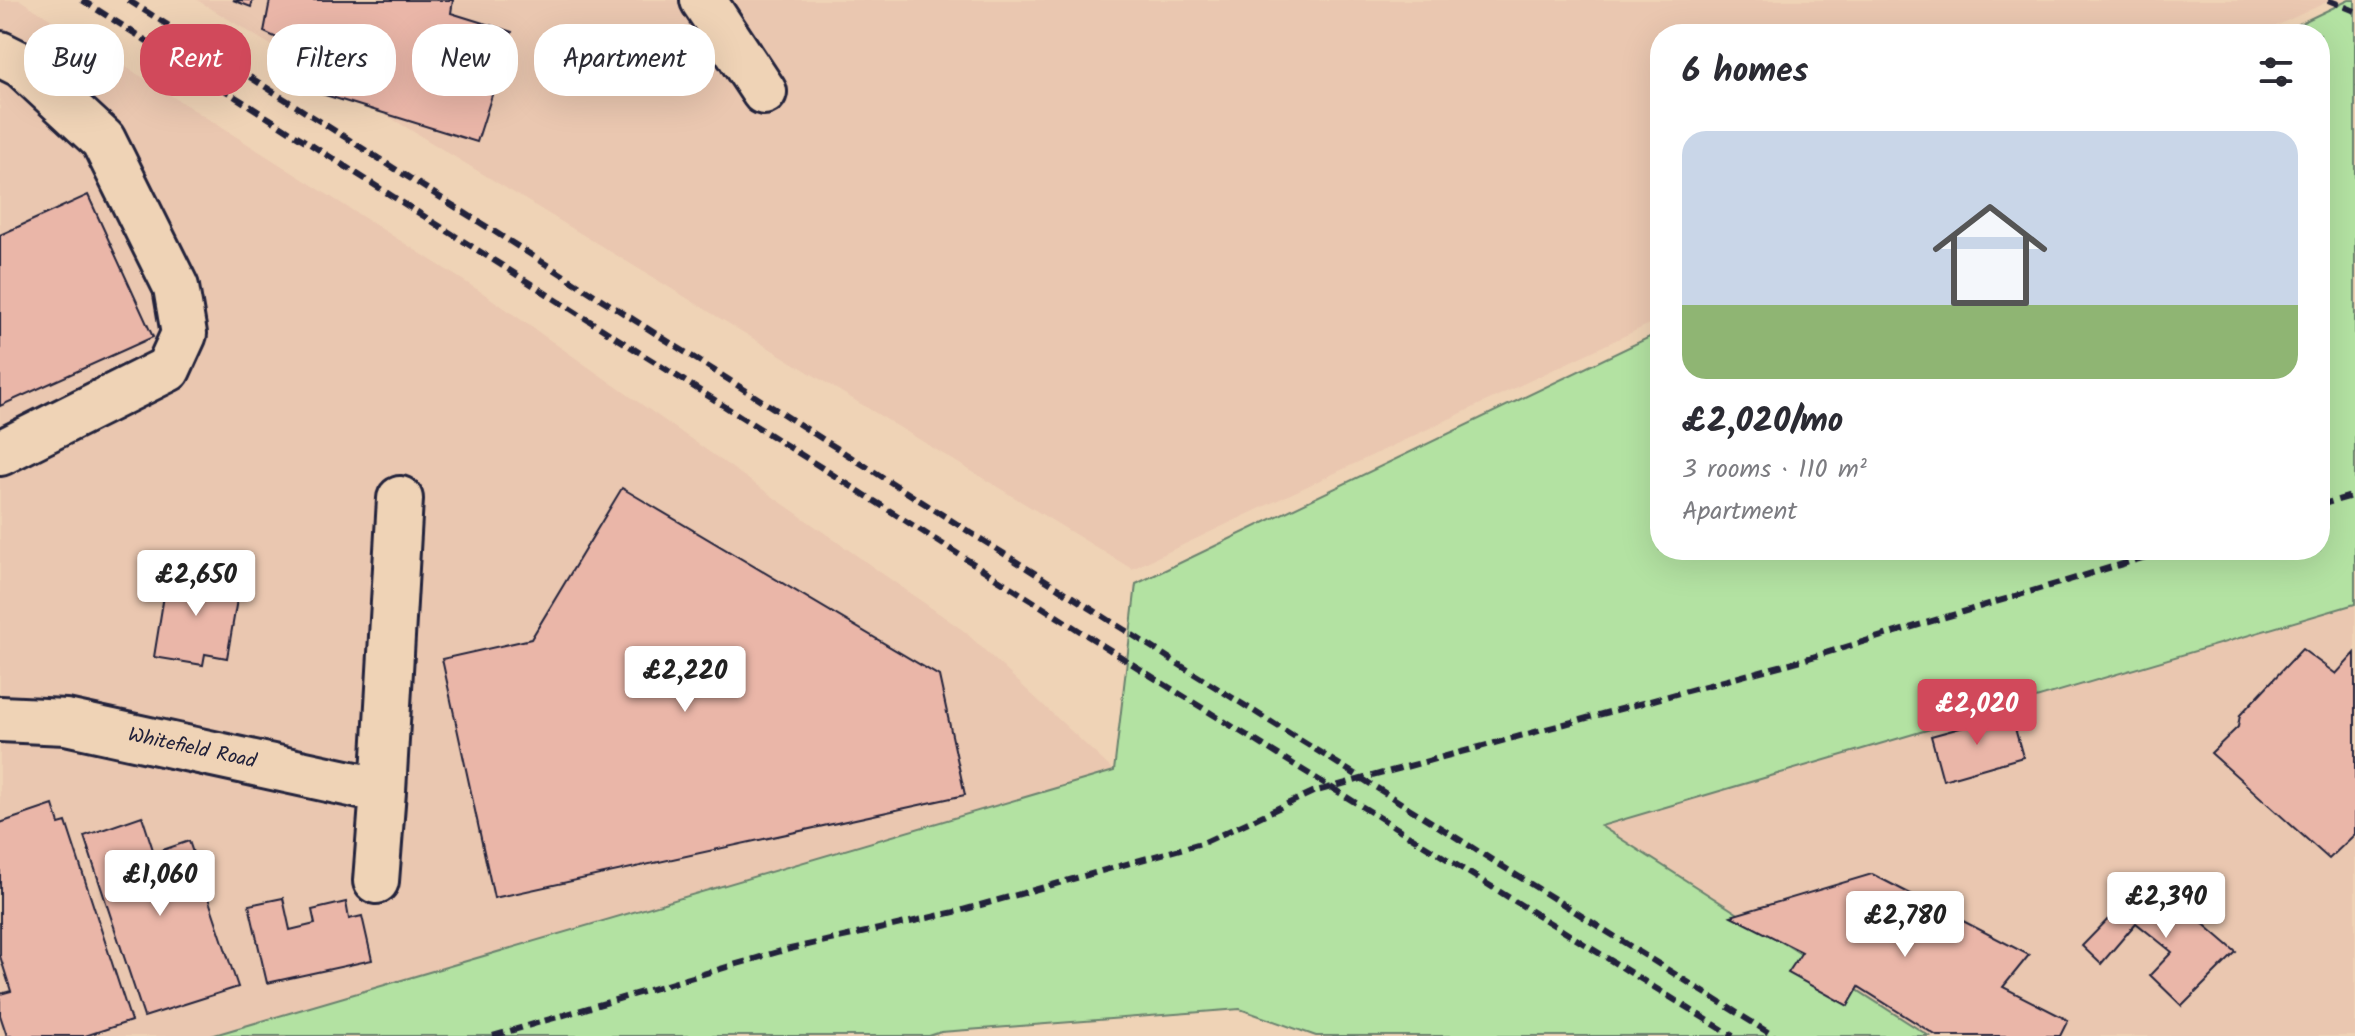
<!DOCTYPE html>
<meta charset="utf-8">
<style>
body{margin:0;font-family:Kalam,sans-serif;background:#f7f7f7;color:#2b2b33;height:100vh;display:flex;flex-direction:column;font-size:30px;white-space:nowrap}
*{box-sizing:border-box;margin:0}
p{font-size:26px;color:#7c7c81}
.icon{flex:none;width:44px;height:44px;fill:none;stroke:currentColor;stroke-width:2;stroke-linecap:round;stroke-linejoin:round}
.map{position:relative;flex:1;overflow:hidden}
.drawer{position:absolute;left:1650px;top:24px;width:680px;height:536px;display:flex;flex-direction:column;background:#fff;border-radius:32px;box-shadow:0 8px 32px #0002}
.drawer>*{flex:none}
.hud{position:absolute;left:24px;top:24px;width:760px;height:72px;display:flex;gap:16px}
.price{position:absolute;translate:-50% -68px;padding:0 18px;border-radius:8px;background:#fff;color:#222;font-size:26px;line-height:52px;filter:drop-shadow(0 2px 4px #0008)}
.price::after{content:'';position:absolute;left:50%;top:48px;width:24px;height:18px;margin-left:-12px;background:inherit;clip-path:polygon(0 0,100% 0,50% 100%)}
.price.selected{background:#d1495b;color:#fff}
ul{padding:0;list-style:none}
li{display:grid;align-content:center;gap:16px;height:424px;padding:0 32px}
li+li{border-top:2px solid #e1e1e2}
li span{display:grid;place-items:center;height:248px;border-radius:24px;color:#555}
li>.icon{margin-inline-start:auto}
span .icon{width:144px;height:144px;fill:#fffc;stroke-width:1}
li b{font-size:34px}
h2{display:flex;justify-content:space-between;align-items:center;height:96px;padding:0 32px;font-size:34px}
.pill{padding:0 28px;border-radius:32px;background:#fff;box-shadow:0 8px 32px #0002;font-size:28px;line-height:72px}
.pill.selected{background:#d1495b;color:#fff}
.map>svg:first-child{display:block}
.built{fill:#eac7b0}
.green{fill:#b3e2a2;stroke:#6a826e;stroke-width:2}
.building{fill:#eab6a8;stroke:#22223b;stroke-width:2}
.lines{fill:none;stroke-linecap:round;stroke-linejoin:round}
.minor-casing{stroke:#22223b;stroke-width:50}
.minor{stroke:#efd3b6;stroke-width:44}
.rail{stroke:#22223b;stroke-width:6;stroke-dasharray:12 6;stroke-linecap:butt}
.labels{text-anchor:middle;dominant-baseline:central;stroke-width:7;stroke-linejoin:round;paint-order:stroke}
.street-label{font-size:20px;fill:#22223b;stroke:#efd3b6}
</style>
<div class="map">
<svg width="2355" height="1036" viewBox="0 0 2355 1036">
<rect width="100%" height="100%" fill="#efd3b6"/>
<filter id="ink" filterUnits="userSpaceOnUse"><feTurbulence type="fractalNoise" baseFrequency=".0125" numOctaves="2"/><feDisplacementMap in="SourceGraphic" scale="16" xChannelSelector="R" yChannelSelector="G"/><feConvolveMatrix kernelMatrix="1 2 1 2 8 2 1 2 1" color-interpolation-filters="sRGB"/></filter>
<g filter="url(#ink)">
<!-- built -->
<path class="built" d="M 0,0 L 20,0 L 483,293 L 964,631 L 1114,771 L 211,1036 L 0,1036 Z
M 197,0 L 2331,0 L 2259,34 L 1660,34 L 1660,319 L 1132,569 Z
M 2355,604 L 2355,1036 L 1929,1036 L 1600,826 Z"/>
<!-- green -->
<path class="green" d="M 2349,0 L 2355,0 L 2355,604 L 1601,826 L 1929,1036 L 1316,1036 L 1240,1009 L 941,1032 L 929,1036 L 211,1036 L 1114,771 L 1136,584 L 1660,332 L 1660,550 L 2320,550 L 2320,34 L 2278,34 Z"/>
<!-- building -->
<path class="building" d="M 233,0 L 253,0 L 251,7 Z
M 270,0 L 453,0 L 451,13 L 512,32 L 477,142 L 322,94 L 330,63 L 264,32 Z
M 88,195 L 153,337 L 0,406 L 0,235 Z
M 622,488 L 939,676 L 965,795 L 494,898 L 442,659 L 531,639 Z
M 168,571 L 240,582 L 227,658 L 205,654 L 203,665 L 154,657 Z
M 2302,649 L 2336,674 L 2355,653 L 2355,834 L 2329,859 L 2211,753 L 2238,727 L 2240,715 Z
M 2011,714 L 2023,757 L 1943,780 L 1931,736 Z
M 53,805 L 59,824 L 66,822 L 131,1021 L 85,1036 L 7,1036 L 0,1015 L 0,994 L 11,991 L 0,956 L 0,823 Z
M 142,816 L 154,853 L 189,841 L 238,987 L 144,1017 L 84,836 Z
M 1872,874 L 2029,955 L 2003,987 L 2068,1020 L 2060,1036 L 1937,1036 L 1859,987 L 1848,1006 L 1788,973 L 1802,952 L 1731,916 Z
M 2149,877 L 2236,952 L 2182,1006 L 2150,975 L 2172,952 L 2136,923 L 2101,964 L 2082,946 Z
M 283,898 L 290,930 L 315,924 L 312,910 L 346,902 L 349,919 L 362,916 L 372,960 L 267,983 L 249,905 Z"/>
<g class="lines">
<!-- minor casing -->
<g class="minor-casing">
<path id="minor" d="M 703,0 L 764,92
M 0,54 L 22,65 L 103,140 L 176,287 L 184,334 L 168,369 L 0,453
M 0,719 L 66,722 L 383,791 L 376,881
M 383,791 L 400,499"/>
</g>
<!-- minor -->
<use href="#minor" class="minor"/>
<!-- rail -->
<path class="rail" d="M 82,0 L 1167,686 L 1733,1036
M 128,0 L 1180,665 L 1774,1036
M 2328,0 L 2355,11
M 2320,505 L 2355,495
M 493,1036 L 781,951 L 959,911 L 1205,842 L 1313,792 L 1809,658 L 2169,550"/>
</g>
</g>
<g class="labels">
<!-- street labels -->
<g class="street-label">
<text transform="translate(192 749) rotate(12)">Whitefield Road</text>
</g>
</g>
</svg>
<b class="price" style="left:196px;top:618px">£2,650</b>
<b class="price" style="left:685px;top:714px">£2,220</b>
<b class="price selected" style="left:1977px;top:747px">£2,020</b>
<b class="price" style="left:160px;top:918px">£1,060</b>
<b class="price" style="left:2166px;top:940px">£2,390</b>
<b class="price" style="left:1905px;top:959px">£2,780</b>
<div class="hud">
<a class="pill">Buy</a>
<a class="pill selected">Rent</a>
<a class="pill">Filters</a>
<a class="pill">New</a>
<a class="pill">Apartment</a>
</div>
<section class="drawer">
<h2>6 homes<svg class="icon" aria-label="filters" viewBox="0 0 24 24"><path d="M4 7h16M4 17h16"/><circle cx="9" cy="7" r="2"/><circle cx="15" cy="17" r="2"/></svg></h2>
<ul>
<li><span style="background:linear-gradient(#c9d6e8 70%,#8fb573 0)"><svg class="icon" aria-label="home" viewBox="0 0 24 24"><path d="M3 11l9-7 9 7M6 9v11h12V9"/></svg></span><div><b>£2,020/mo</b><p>3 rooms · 110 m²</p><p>Apartment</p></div></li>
</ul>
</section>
</div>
